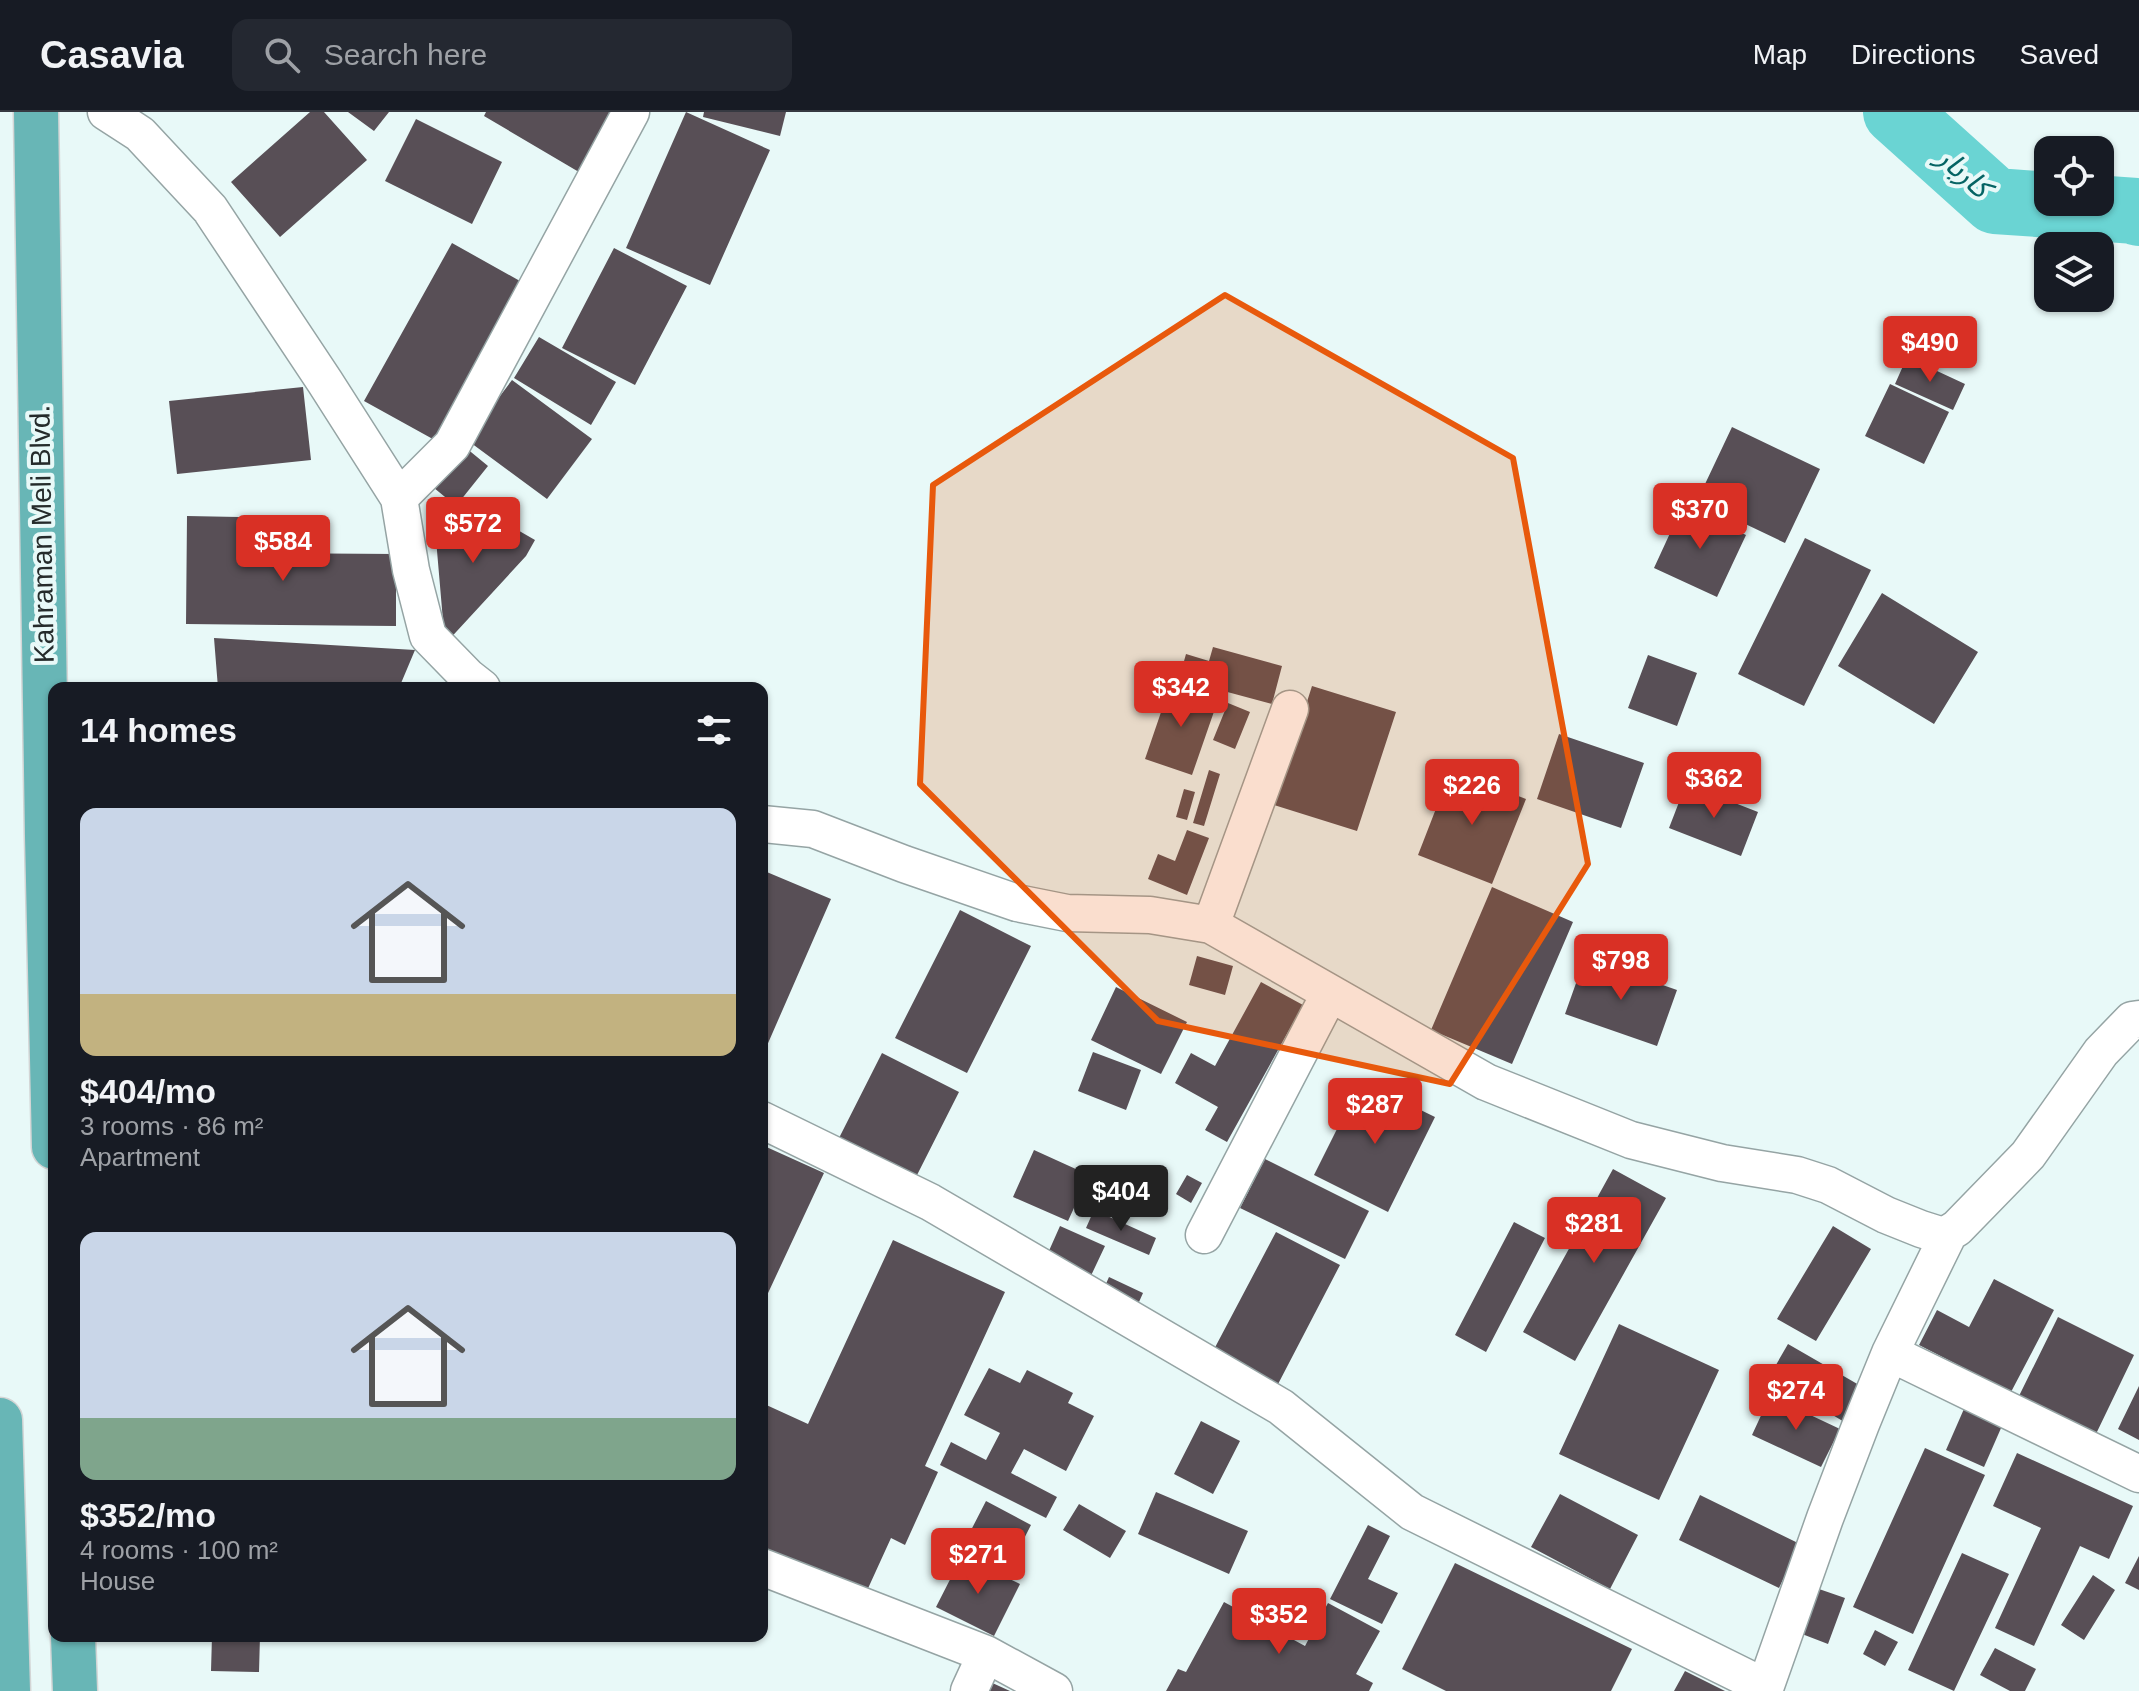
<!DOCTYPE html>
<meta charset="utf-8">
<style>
body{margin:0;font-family:Helvetica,"Noto Sans Arabic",sans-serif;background:#242831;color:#f1f3f6;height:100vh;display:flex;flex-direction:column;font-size:30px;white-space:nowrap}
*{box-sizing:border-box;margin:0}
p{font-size:26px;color:#9ea1a6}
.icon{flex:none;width:44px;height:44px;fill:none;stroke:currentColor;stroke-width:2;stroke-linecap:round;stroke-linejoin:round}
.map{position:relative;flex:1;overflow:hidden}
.side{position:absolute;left:48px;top:570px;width:720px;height:960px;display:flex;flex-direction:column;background:#171b24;border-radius:16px;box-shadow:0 2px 6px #0004}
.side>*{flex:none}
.buttons{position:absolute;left:2034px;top:24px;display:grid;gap:16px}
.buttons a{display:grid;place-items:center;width:80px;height:80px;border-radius:16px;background:#171b24;box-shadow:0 2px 6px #0004;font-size:40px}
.price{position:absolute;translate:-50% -68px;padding:0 18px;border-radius:8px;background:#d93025;color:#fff;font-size:26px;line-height:52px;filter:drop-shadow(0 2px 4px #0008)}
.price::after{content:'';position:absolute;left:50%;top:48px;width:24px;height:18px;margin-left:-12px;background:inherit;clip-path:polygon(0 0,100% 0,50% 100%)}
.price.selected{background:#222;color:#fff}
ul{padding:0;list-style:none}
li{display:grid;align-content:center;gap:16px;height:424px;padding:0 32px}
li span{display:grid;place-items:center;height:248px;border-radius:16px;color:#555}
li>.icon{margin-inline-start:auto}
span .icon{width:144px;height:144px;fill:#fffc;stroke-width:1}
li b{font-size:34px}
h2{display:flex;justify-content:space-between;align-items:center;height:96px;padding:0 32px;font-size:34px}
header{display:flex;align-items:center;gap:48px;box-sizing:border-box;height:112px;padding:0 40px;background:#171b24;border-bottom:2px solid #363941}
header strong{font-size:38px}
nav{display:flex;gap:44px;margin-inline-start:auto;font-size:28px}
.search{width:560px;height:72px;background:#242831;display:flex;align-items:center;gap:20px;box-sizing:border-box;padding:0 28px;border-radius:16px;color:#9ea1a6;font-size:30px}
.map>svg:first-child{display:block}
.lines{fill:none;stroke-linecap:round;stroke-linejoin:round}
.river{stroke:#6ad4d3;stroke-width:66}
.building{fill:#584f56}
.minor-casing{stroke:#95a4a4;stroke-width:39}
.trunk-casing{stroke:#d3d5d5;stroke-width:47}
.minor{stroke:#fff;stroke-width:36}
.trunk{stroke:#68b6b6;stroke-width:44}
.marked{fill:#e8590c;fill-opacity:0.2;stroke:#e8590c;stroke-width:6;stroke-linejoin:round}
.labels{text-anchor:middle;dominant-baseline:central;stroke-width:8;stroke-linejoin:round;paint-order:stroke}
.street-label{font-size:28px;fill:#252b2b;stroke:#e8f9f8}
.water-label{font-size:30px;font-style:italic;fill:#066464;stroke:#e8f9f8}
</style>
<header>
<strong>Casavia</strong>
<div class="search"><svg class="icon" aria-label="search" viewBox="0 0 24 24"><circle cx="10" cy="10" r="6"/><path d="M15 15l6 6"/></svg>Search here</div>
<nav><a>Map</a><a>Directions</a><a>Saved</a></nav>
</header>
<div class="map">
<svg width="2139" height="1579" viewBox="0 0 2139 1579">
<rect width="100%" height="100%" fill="#e8f9f8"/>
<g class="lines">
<!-- river -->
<path class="river" d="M 1896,0 L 1995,89 L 2136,99 L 2139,101"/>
</g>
<!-- building -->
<path class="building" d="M 310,0 L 324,0 L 367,48 L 280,125 L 231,70 Z
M 348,0 L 389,0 L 374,19 Z
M 486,0 L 623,0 L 584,63 L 484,4 Z
M 686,0 L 770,38 L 710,173 L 626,136 Z
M 704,0 L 786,0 L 780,24 L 703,5 Z
M 416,7 L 502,50 L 472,112 L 385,69 Z
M 452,131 L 527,173 L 440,331 L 364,289 Z
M 614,136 L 687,174 L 635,273 L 562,236 Z
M 539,225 L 616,270 L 591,313 L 514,266 Z
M 1907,245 L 1965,272 L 1953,298 L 1895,272 Z
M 512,268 L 592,327 L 547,387 L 467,328 Z
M 1890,272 L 1949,300 L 1924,352 L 1865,324 Z
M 303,275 L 311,348 L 177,362 L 169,289 Z
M 1732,315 L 1820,357 L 1785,431 L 1697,389 Z
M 460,331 L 488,354 L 456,394 L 428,371 Z
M 433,392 L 491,425 L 500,408 L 535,428 L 526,444 L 445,532 Z
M 1683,393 L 1746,423 L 1717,485 L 1654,456 Z
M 187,404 L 239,405 L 239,441 L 396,442 L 396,514 L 186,512 Z
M 1805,426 L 1871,458 L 1804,594 L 1738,562 Z
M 1882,481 L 1978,540 L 1934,612 L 1838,554 Z
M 214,526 L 415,538 L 399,576 L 218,576 Z
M 1213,535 L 1282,554 L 1272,592 L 1179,567 L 1186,542 L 1209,549 Z
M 1648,543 L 1697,561 L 1677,614 L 1628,596 Z
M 1171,571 L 1218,588 L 1192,663 L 1145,647 Z
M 1312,574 L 1396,600 L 1357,719 L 1274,693 Z
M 1228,591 L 1250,600 L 1235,637 L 1213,628 Z
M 1559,622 L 1644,651 L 1621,716 L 1537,687 Z
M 1209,658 L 1220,662 L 1204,714 L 1193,711 Z
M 1451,658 L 1526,687 L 1492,772 L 1418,743 Z
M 1686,672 L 1758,700 L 1741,744 L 1669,716 Z
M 1184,677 L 1195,680 L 1187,708 L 1176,705 Z
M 1187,718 L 1209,726 L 1187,783 L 1148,767 L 1158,742 L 1175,749 Z
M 762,758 L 831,787 L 762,945 Z
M 1492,775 L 1573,810 L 1512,952 L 1431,918 Z
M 960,798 L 1031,834 L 967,961 L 895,926 Z
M 1197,844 L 1233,854 L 1225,883 L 1189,873 Z
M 1585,846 L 1677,878 L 1657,934 L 1565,902 Z
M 1261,870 L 1303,893 L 1227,1030 L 1205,1018 L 1218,995 L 1175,971 L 1191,941 L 1215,954 Z
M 1116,875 L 1187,910 L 1161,962 L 1091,928 Z
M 1093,940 L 1141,958 L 1126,998 L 1078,979 Z
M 882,941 L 959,980 L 915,1067 L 838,1028 Z
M 1361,969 L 1435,1005 L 1388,1100 L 1314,1063 Z
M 762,1033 L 824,1061 L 762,1194 Z
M 1034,1038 L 1089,1063 L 1068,1109 L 1013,1085 Z
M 1265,1047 L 1369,1099 L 1345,1147 L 1240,1096 Z
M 1613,1057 L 1666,1086 L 1575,1249 L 1523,1220 Z
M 1187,1063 L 1202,1071 L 1191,1091 L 1176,1082 Z
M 1094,1098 L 1156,1126 L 1149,1143 L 1086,1116 Z
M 1514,1110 L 1545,1126 L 1486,1240 L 1455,1223 Z
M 1060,1114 L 1105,1134 L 1088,1170 L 1044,1150 Z
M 1833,1114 L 1871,1137 L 1816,1229 L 1777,1207 Z
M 1276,1120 L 1340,1153 L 1276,1276 L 1211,1243 Z
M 893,1128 L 1005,1180 L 925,1354 L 938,1360 L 905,1433 L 891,1426 L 865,1483 L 762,1436 L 762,1291 L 808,1312 Z
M 1109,1165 L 1143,1181 L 1135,1199 L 1101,1183 Z
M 1994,1167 L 2054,1198 L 2011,1280 L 1919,1233 L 1937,1198 L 1969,1215 Z
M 2058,1205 L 2134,1243 L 2095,1324 L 2018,1286 Z
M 1619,1212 L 1719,1258 L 1659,1388 L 1559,1342 Z
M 1788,1232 L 1866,1277 L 1846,1311 L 1769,1265 Z
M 989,1256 L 1020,1271 L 1027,1258 L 1073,1281 L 1068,1291 L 1094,1304 L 1066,1359 L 1024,1337 L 1011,1361 L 1057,1385 L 1046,1406 L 940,1353 L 951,1330 L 986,1348 L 1000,1321 L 964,1303 Z
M 2139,1274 L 2139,1328 L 2118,1317 Z
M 1770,1284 L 1840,1317 L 1821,1355 L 1752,1323 Z
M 1967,1290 L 2005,1307 L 1984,1355 L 1946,1338 Z
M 1201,1309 L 1240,1329 L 1213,1382 L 1174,1362 Z
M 1925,1336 L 1985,1363 L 1913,1522 L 1853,1495 Z
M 2017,1341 L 2133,1394 L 2109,1447 L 2080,1434 L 2034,1534 L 1995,1516 L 2041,1416 L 1993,1394 Z
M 1156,1380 L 1248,1419 L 1229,1462 L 1138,1422 Z
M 1560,1382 L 1638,1423 L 1610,1477 L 1531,1435 Z
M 1700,1383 L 1800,1432 L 1779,1476 L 1679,1428 Z
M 986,1389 L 1031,1413 L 1012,1450 L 967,1426 Z
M 1079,1392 L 1126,1419 L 1110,1446 L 1063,1418 Z
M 1368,1413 L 1390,1424 L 1368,1467 L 1398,1481 L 1382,1512 L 1330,1487 Z
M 1962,1441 L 2009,1462 L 1954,1579 L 1908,1558 Z
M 962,1444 L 1020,1472 L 994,1524 L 936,1495 Z
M 2139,1444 L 2139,1478 L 2125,1471 Z
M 1455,1451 L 1632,1537 L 1611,1579 L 1446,1579 L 1402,1557 Z
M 2093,1463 L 2115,1478 L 2084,1528 L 2061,1513 Z
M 1819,1477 L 1845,1486 L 1828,1532 L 1802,1522 Z
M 1224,1490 L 1305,1534 L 1328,1491 L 1380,1519 L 1356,1562 L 1373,1571 L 1369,1579 L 1166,1579 L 1178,1557 L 1186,1560 Z
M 1875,1518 L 1898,1530 L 1885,1554 L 1863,1542 Z
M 212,1524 L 260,1524 L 259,1560 L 211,1559 Z
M 1995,1536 L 2036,1557 L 2025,1579 L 2010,1579 L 1980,1563 Z
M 1685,1559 L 1725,1579 L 1674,1579 Z
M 988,1569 L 1010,1579 L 983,1579 Z"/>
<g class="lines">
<!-- minor casing -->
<g class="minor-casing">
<path id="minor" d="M 106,0 L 140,22 L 210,97 L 325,270 L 399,386 L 411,458 L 428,524 L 468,565 L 482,576
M 399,386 L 452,333 L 631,0
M 762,712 L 813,717 L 904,752 L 1017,791 L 1067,801 L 1150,803 L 1211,813 L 1486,970 L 1631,1028 L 1722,1051 L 1797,1063 L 1828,1073 L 1886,1103 L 1921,1117 L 1940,1123 L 1949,1121 L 1957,1116 L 2028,1043 L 2101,940 L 2132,908 L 2139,907
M 1211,813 L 1290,597
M 762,1008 L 930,1090 L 1281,1295 L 1412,1400 L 1765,1575
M 1204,1123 L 1330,881
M 1890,1241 L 2139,1362
M 762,1455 L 986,1542 L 1054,1579
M 969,1579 L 986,1542
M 1764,1579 L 1825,1406 L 1861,1312 L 1890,1241 L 1949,1121"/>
</g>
<!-- trunk casing -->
<g class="trunk-casing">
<path id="trunk" d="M 36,0 L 47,724 L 54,1035
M 0,1308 L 8,1579
M 73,1524 L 75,1579"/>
</g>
<!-- minor -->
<use href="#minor" class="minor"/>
<!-- trunk -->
<use href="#trunk" class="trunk"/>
</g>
<!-- marked area -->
<path class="marked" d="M 1225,183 L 1513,346 L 1588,752 L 1450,972 L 1158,909 L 920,672 L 933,373 Z"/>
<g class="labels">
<!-- street labels -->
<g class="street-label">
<text transform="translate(42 422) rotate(-91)">Kahraman Meli Blvd.</text>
</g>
<!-- water labels -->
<g class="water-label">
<text transform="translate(1964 60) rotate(41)">کاربار</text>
</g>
</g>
</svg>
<div class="buttons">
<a><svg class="icon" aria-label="locate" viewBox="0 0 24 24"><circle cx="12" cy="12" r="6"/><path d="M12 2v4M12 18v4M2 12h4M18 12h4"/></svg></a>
<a><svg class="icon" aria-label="layers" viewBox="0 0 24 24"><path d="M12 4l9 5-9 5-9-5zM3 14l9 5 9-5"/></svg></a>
</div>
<b class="price" style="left:1930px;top:272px">$490</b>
<b class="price" style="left:1700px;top:439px">$370</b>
<b class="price" style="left:473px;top:453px">$572</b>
<b class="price" style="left:283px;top:471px">$584</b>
<b class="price" style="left:1181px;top:617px">$342</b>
<b class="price" style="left:1714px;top:708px">$362</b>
<b class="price" style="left:1472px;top:715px">$226</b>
<b class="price" style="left:1621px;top:890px">$798</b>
<b class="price" style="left:1375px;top:1034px">$287</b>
<b class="price selected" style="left:1121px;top:1121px">$404</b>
<b class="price" style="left:1594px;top:1153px">$281</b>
<b class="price" style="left:1796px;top:1320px">$274</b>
<b class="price" style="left:978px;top:1484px">$271</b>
<b class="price" style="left:1279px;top:1544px">$352</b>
<section class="side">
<h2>14 homes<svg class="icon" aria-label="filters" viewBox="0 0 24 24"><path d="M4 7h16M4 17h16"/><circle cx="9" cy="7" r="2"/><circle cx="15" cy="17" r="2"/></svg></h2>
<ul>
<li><span style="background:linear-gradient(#c9d6e8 75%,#c2b280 0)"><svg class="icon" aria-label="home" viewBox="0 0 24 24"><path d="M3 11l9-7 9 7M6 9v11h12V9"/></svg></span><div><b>$404/mo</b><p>3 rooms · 86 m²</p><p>Apartment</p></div></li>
<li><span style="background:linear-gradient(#c9d6e8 75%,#7fa58c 0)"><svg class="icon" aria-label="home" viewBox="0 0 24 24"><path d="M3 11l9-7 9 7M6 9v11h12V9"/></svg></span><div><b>$352/mo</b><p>4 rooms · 100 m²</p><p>House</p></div></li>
</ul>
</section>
</div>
